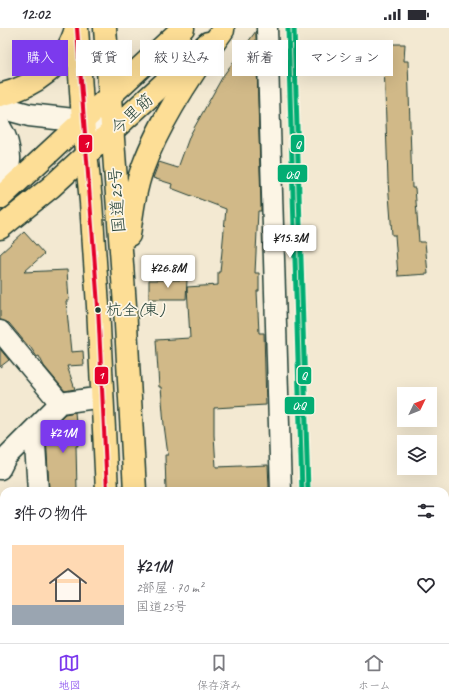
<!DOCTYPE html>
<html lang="ja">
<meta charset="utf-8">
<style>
body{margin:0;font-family:Caveat,"Klee One",sans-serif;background:#f2f2f3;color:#2b2b33;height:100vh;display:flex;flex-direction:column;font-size:15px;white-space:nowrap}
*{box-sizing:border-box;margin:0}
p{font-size:13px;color:#7c7c81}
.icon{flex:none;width:22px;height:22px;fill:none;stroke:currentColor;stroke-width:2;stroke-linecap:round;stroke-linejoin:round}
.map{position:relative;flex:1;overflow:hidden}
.drawer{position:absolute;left:0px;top:459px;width:449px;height:156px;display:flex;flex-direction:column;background:#fff;border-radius:12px 12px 0 0;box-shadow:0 4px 16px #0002}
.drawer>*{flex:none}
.top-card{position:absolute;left:12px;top:12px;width:425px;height:36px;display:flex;gap:8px}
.needle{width:26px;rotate:47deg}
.tools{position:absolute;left:397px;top:359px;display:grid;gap:8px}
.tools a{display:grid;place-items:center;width:40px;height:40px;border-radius:0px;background:#fff;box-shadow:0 4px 16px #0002;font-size:20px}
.price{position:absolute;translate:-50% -34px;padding:0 9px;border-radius:4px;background:#fff;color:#222;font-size:13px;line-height:26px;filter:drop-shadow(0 1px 2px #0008)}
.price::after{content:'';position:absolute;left:50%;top:24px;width:12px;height:9px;margin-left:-6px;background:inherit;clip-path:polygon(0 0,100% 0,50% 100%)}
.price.active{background:#7c3aed;color:#fff}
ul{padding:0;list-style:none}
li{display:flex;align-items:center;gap:12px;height:100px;padding:0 12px}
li+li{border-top:1px solid #e1e1e2}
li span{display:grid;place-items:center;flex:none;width:112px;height:80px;border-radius:0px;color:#555}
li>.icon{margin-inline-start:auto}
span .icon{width:48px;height:48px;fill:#fffc;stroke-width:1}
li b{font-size:17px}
h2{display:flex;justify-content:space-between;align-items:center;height:48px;padding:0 12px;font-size:17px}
.tag{padding:0 14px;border-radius:0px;background:#fff;box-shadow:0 4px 16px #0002;font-size:14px;line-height:36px}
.tag.active{background:#7c3aed;color:#fff}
.status{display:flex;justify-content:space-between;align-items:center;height:28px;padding:0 20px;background:#fff;direction:ltr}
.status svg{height:11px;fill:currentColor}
.tab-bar{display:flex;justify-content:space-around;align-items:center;height:56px;border-top:1px solid #e1e1e2;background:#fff;font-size:11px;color:#7c7c81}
.tab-bar a{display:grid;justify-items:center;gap:2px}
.tab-bar .active{color:#7c3aed}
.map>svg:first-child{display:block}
.building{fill:#d1b988;stroke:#1f3d34}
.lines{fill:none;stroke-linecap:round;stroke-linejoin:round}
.minor-casing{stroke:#1f3d34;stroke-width:23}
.tertiary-casing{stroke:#1f3d34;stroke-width:25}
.primary-casing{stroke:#1f3d34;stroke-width:25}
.trunk-casing{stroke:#1f3d34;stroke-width:25}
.minor{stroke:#fcf5e5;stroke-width:20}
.tertiary{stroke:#fcf5e5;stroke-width:22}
.primary{stroke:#fdde96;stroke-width:22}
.trunk{stroke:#fdde96;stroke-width:22}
.bus-1-casing{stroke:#fcf5e5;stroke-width:7}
.bus-1{stroke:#e4002b;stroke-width:4}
.rail-1-casing{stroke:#fcf5e5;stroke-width:8}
.rail-2-casing{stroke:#fcf5e5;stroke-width:8}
.rail-1{stroke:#02ad73;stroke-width:5}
.rail-2{stroke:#02ad73;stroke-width:5}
.bus-dot{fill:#1f3d34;stroke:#fcf5e5;stroke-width:1.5}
.labels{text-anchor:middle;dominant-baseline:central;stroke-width:3.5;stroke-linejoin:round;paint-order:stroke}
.bus-label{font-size:16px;fill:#1f3d34;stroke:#fcf5e5;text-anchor:start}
.street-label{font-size:17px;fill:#1f3d34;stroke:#fcf5e5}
.line-badge{stroke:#fcf5e5;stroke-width:1.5}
.badge-label{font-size:11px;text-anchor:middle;font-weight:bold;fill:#fff}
</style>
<div class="status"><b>12:02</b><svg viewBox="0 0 49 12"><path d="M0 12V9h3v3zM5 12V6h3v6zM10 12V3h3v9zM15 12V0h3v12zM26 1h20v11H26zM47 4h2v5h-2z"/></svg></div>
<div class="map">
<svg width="449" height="615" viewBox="0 0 449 615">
<rect width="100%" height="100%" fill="#f3e9d2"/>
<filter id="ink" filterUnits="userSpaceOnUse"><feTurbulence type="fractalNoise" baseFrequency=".025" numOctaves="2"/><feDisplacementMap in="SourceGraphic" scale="8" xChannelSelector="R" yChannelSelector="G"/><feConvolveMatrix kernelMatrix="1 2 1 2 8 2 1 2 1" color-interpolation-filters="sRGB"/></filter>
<g filter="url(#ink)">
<!-- building -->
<path class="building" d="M 256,3 L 261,176 L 261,183 L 258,183 L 255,245 L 259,245 L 259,263 L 257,263 L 259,305 L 264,305 L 266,377 L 214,380 L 214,407 L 216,439 L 268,437 L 269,459 L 266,463 L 166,463 L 165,427 L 168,427 L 164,397 L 161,359 L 159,359 L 156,312 L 190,310 L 187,259 L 218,257 L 218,244 L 220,244 L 226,181 L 171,160 L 172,156 L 153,150 L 159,134 L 178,140 L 190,107 L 203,84 L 223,48 Z
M 385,16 L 405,16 L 404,33 L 408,33 L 412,160 L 415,160 L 419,214 L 425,214 L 428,246 L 398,248 L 395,207 L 392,207 L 388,153 L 384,34 L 386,34 Z
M 24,204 L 44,226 L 24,244 L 67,242 L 69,273 L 66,273 L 71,324 L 83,323 L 84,337 L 67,338 L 75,361 L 65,363 L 44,338 L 39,328 L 37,329 L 29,317 L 28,318 L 9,295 L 0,292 L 0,226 Z
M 149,252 L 187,252 L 186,271 L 149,271 Z
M 0,321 L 9,332 L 0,339 Z
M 75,384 L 78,418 L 76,418 L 77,463 L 49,463 L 46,405 L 65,386 Z"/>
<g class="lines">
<!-- minor casing -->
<g class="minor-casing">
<path id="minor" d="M 267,0 L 281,463
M 0,303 L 60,375
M 34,401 L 38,463
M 0,441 L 6,429 L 60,375 L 103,369
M 46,611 L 47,615
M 286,611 L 286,615"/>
</g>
<!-- tertiary casing -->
<g class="tertiary-casing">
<path id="tertiary" d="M 0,79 L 29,87 L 83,93 L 112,104
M 0,100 C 14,122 10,143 0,164"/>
</g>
<!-- primary casing -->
<g class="primary-casing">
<path id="primary" d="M 0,170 L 183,0
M 0,200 L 51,159 L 208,15"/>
</g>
<!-- trunk casing -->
<g class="trunk-casing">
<path id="trunk" d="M 77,0 L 83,93 L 91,174 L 98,278 L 107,463
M 105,0 L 125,278 L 135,463
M 0,67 C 34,59 67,36 76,0
M 129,207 C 132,184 135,160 143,139 C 160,92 194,42 223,2
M 114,611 L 115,615
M 143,611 L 143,615"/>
</g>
<!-- minor -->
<use href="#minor" class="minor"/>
<!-- tertiary -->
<use href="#tertiary" class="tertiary"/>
<!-- primary -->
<use href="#primary" class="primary"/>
<!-- trunk -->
<use href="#trunk" class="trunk"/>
<!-- bus-1 casing -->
<g class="bus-1-casing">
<path id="bus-1" d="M 77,0 L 98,278 L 107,463"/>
</g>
<!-- bus-1 -->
<use href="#bus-1" class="bus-1"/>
<!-- rail-1 casing -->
<g class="rail-1-casing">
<path id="rail-1" d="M 294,0 L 308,463"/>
</g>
<!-- rail-2 casing -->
<g class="rail-2-casing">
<path id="rail-2" d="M 288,0 L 302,463"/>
</g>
<!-- rail-1 -->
<use href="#rail-1" class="rail-1"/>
<!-- rail-2 -->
<use href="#rail-2" class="rail-2"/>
</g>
</g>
<!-- markers -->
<circle class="bus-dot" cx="98" cy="282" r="3.5"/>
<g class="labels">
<!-- bus labels -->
<g class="bus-label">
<text x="106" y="282">杭全(東)</text>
</g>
<!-- street labels -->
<g class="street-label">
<text transform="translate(132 86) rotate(-43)">今里筋</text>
<text transform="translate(117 172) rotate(-94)">国道25号</text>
</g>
</g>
<g class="line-badge">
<rect x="78" y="106" width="15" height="19" rx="4" fill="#e4002b"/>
<rect x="290" y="106" width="15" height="19" rx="4" fill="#02ad73"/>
<rect x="277" y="136" width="31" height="19" rx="4" fill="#02ad73"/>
<rect x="94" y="338" width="15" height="19" rx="4" fill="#e4002b"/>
<rect x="297" y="338" width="15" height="19" rx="4" fill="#02ad73"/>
<rect x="284" y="368" width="31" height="19" rx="4" fill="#02ad73"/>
</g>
<g class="badge-label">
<text x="86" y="120">1</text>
<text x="298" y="120">Q</text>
<text x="292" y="150">O;Q</text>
<text x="101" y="351">1</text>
<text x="304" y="351">Q</text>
<text x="299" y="381">O;Q</text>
</g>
</svg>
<div class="tools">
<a><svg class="needle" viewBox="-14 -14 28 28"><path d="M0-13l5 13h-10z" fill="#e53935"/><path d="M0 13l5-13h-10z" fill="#7c7c81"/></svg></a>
<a><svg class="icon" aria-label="layers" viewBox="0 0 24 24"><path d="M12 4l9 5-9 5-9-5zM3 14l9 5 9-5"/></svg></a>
</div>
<b class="price" style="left:290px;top:231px">¥15.3M</b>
<b class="price" style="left:168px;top:261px">¥26.8M</b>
<b class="price active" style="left:63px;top:426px">¥21M</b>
<div class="top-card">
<a class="tag active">購入</a>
<a class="tag">賃貸</a>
<a class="tag">絞り込み</a>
<a class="tag">新着</a>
<a class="tag">マンション</a>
</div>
<section class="drawer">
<h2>3件の物件<svg class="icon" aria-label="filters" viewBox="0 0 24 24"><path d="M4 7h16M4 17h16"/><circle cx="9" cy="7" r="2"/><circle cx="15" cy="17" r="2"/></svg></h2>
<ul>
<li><span style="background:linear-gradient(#ffd9b3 75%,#9aa5b1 0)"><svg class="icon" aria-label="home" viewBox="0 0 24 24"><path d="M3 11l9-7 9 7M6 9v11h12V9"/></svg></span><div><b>¥21M</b><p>2部屋 · 70 m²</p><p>国道25号</p></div><svg class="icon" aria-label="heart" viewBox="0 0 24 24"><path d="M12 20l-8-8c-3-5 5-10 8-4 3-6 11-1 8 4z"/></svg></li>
</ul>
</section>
</div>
<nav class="tab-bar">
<a class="active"><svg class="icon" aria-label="map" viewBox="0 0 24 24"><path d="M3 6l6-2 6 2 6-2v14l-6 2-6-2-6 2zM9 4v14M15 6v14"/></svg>地図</a>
<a><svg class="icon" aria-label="saved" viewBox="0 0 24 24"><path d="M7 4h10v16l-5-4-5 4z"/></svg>保存済み</a>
<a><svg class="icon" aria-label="home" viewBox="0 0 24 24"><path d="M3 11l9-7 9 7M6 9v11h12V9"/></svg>ホーム</a>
</nav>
